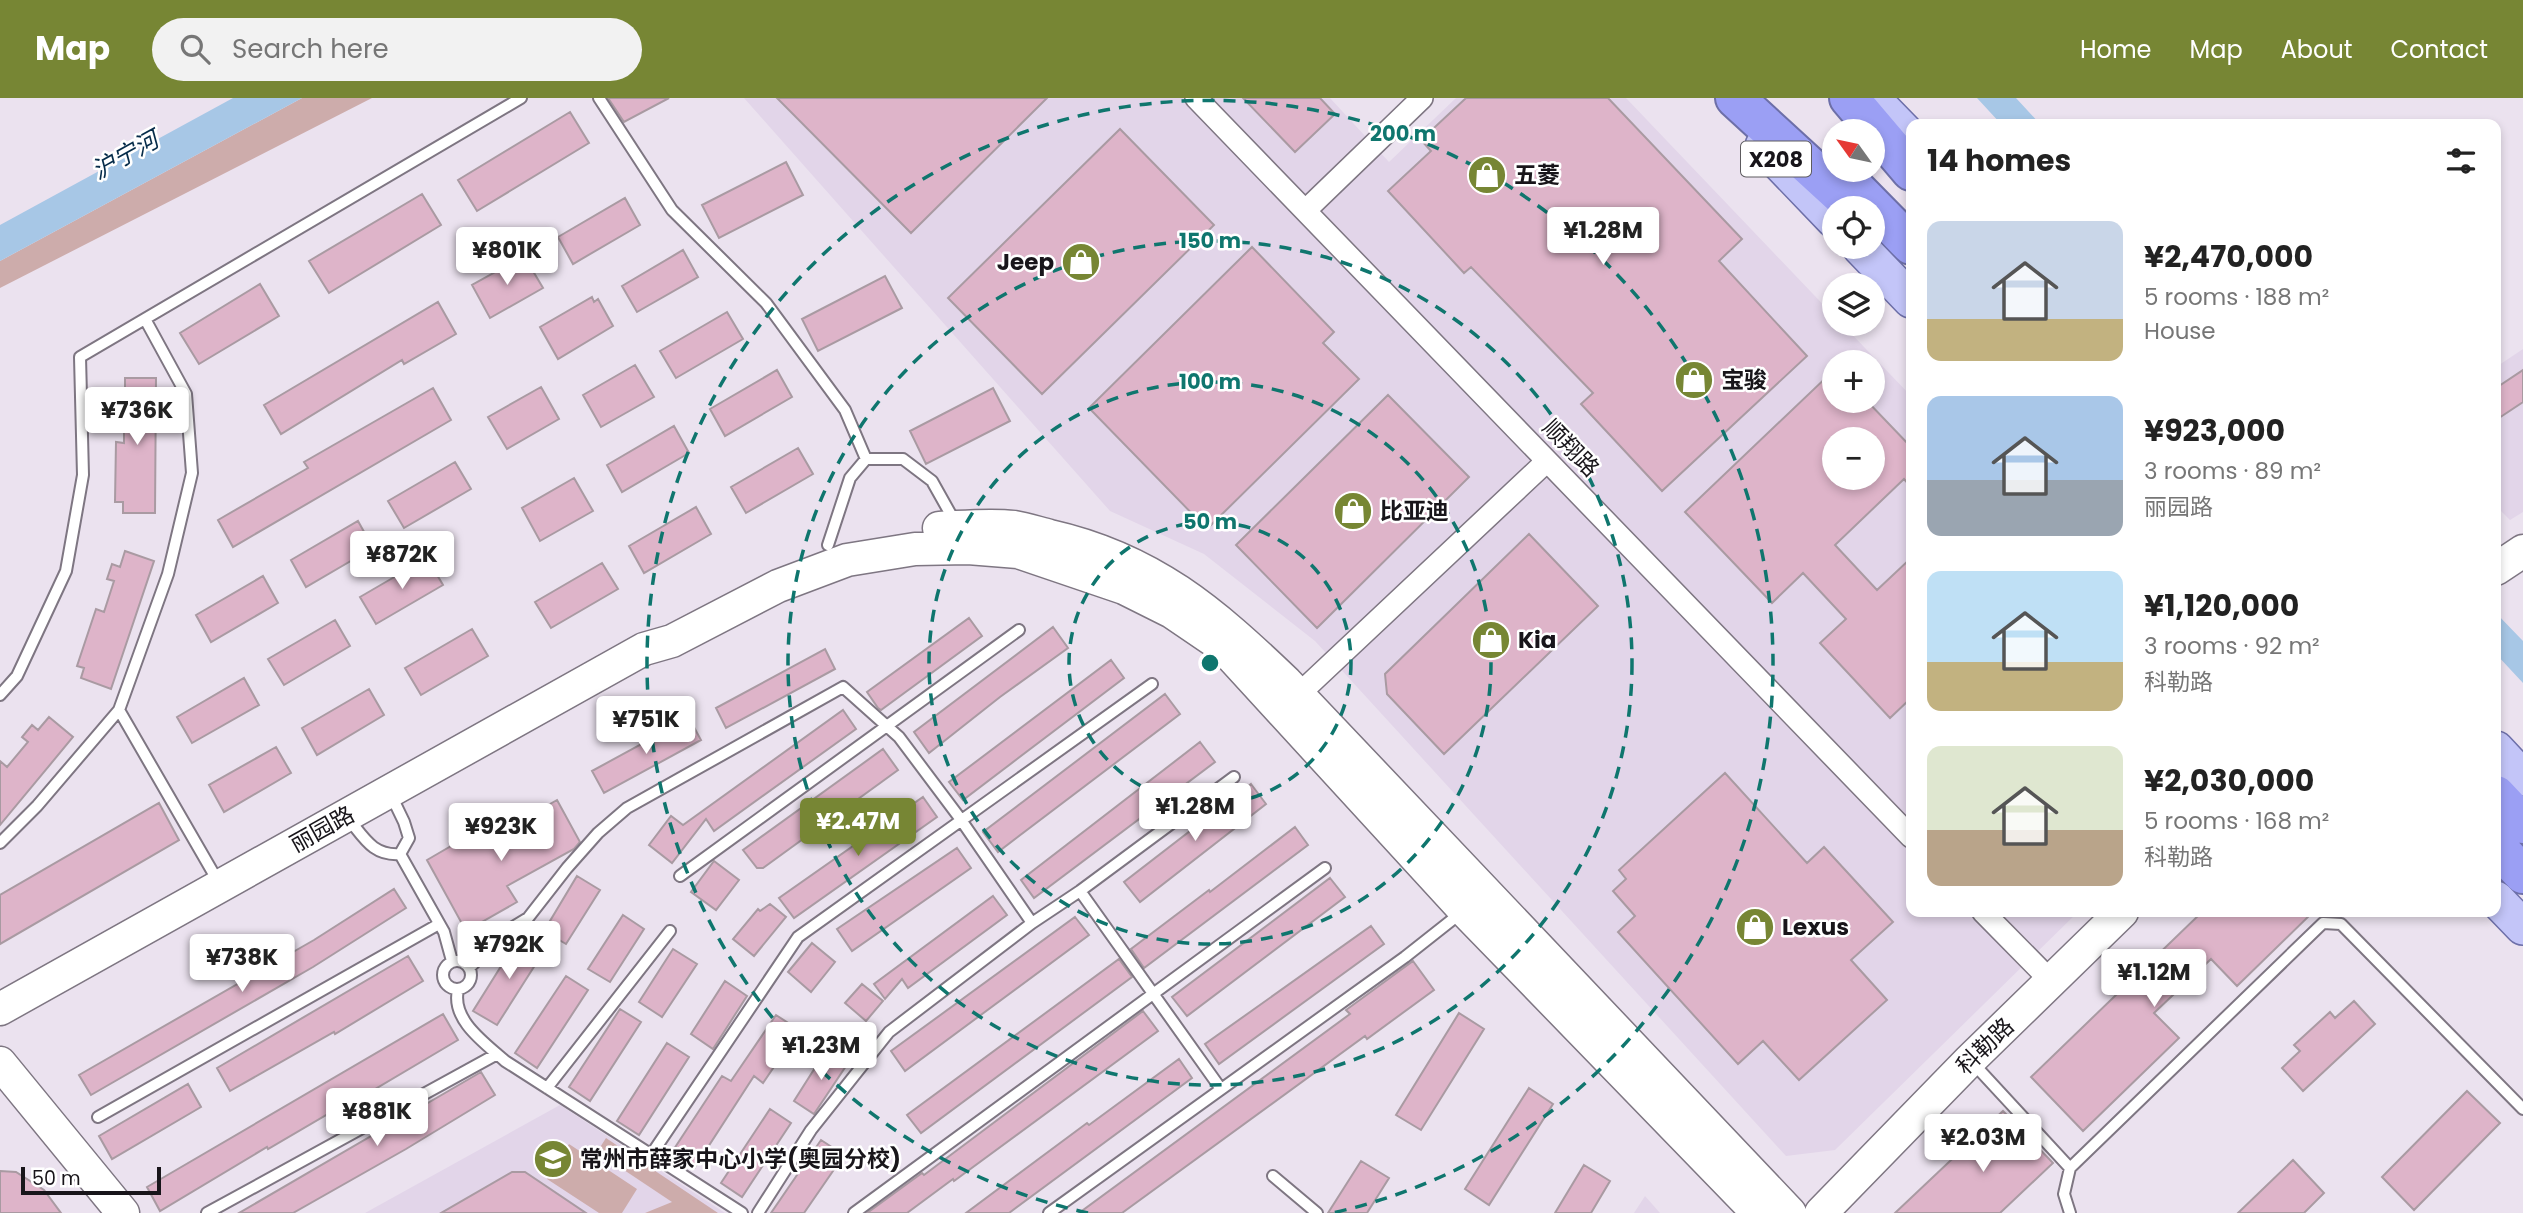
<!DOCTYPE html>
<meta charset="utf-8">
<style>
body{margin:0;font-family:Poppins,"Noto Sans SC",sans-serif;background:#f2f2f2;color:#222;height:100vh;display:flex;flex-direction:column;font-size:26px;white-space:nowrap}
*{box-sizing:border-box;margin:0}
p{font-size:23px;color:#767676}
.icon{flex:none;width:38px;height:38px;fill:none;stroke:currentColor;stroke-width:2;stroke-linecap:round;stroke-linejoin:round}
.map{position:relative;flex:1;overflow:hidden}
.drawer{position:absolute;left:1906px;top:21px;width:595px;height:798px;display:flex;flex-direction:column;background:#fff;border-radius:14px;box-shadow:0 4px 10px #0003}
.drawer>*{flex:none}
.needle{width:46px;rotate:303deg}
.tools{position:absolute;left:1822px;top:21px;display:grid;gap:14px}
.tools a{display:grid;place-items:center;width:63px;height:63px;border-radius:50%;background:#fff;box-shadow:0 4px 10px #0003;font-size:35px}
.scale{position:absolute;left:21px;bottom:18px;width:140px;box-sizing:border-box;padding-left:7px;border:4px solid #18151a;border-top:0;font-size:19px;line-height:24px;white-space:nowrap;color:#18151a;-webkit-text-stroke:5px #fff;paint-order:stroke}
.price{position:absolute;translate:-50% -60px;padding:0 16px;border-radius:7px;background:#fff;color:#222;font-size:23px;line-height:46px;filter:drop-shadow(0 2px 4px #0008)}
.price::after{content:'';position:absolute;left:50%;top:42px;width:21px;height:16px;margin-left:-10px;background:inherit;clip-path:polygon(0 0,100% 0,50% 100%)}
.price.active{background:#778634;color:#fff}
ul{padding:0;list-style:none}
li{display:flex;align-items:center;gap:21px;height:175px;padding:0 21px}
li span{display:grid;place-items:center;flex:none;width:196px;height:140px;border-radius:14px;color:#555}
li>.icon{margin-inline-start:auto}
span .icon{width:84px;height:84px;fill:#fffc;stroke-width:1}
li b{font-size:30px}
h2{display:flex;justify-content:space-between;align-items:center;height:84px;padding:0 21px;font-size:30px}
header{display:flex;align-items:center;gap:42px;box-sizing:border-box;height:98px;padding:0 35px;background:#778634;color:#fff}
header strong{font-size:33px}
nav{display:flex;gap:38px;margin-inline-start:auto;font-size:24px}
.search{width:490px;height:63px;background:#f2f2f2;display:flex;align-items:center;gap:18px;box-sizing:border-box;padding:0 24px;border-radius:38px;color:#767676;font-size:26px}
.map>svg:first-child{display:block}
.built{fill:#e2d5e9;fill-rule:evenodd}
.green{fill:#cdacab}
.water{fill:#a7c7e6}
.building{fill:#deb4c9;stroke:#a99aa2;stroke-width:2;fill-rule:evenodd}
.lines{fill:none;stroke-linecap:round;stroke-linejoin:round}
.lane-casing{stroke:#7e7682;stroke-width:14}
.street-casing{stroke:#7e7682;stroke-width:24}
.secondary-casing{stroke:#7e7682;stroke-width:35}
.primary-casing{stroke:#6d6fa8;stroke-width:38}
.highway-casing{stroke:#6d6fa8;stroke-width:42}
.lane{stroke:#fff;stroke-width:10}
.street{stroke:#fff;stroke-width:21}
.secondary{stroke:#fff;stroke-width:32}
.primary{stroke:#c3c5f8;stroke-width:35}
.highway{stroke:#9b9ff4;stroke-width:38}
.ring{fill:none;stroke:#0f766e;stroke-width:3.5;stroke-dasharray:12 9}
.labels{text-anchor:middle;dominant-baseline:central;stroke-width:5;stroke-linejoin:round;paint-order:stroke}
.shield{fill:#fff;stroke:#5d5b5f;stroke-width:2}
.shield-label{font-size:21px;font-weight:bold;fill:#18151a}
.poi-label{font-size:23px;font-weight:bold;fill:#18151a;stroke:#fff;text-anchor:start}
.street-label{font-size:23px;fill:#18151a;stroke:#fff}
.water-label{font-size:24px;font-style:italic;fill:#052b49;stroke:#fff}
.centre{fill:#0f766e;stroke:#fff;stroke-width:3.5}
.ring-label{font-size:21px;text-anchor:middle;font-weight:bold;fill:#0f766e;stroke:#fff;stroke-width:5;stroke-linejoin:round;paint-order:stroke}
</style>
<header>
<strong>Map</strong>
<div class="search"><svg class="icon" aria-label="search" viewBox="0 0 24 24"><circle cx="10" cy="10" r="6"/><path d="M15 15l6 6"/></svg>Search here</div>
<nav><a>Home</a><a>Map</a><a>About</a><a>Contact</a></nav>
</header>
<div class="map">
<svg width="2523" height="1115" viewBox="0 0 2523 1115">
<rect width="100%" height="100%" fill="#ebe2ef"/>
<!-- built -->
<path class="built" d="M 744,0 L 1330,0 L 1389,64 L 1456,0 L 1626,0 L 1834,218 L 1834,226 L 1842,226 L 1911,298 L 1911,814 L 2078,814 L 1835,1052 L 1786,1058 L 1315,543 L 1204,456 L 1110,413 ZM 1834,264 L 1872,264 L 1872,303 L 1834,303 ZM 1834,341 L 1872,341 L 1872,380 L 1834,380 Z
M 2523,251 L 2523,414 L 2510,422 L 2496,408 L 2496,269 Z
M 560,1007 L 725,1115 L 365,1115 Z
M 1645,1098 L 1660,1115 L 1634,1115 Z"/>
<!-- green -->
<path class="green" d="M 302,0 L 372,0 L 0,190 L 0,163 Z
M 606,1040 L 718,1115 L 645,1115 L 672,1104 L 597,1054 Z
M 569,1046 L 637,1091 L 622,1115 L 599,1115 L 547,1081 Z"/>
<!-- water -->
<path class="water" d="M 233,0 L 302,0 L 0,163 L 0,127 Z
M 1977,0 L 2016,0 L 2040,26 L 2001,26 Z
M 2496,515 L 2523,543 L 2523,585 L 2496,556 Z"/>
<!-- building -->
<path class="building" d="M 608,0 L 669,0 L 624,24 Z
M 777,0 L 1047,0 L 911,135 Z
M 1243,0 L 1320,0 L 1335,16 L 1295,54 Z
M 1466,0 L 1608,0 L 1742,141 L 1719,163 L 1807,258 L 1662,393 L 1581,306 L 1593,295 L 1471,169 L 1464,175 L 1388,93 L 1431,53 L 1421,42 Z
M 570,14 L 589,45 L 477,113 L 458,82 Z
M 1120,31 L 1214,127 L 1042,296 L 948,200 Z
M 786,64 L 803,97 L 719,140 L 702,107 Z
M 422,96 L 441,127 L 329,195 L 309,163 Z
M 625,100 L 640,127 L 573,166 L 558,139 Z
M 1252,149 L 1334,234 L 1323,245 L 1359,281 L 1207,431 L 1089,310 Z
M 683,152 L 698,179 L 637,214 L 622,188 Z
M 524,158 L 543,190 L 490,220 L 472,187 Z
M 885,178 L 902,210 L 818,253 L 802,221 Z
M 260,186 L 279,218 L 199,266 L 180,235 Z
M 592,199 L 594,204 L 598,201 L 613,228 L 558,261 L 540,229 Z
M 438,204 L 456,236 L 404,266 L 402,262 L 281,336 L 264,307 Z
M 727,214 L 743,241 L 676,280 L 660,253 Z
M 635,267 L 654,299 L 601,329 L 583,297 Z
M 777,272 L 792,299 L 725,338 L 710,311 Z
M 1834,272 L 1834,303 L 1867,303 L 1911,349 L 1911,389 L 1904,381 L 1835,447 L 1877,492 L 1911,460 L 1911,600 L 1890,620 L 1820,545 L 1846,521 L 1803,475 L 1772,505 L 1685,414 ZM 1834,341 L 1872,341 L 1872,380 L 1834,380 Z
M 2523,272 L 2523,304 L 2496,322 L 2496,290 Z
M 125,280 L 156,280 L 155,415 L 123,415 L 123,404 L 115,404 L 116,344 L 124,345 L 124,313 L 116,312 L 116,297 L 125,297 Z
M 541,289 L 559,321 L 507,351 L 488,319 Z
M 433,290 L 451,322 L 233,449 L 218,422 L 308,370 L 304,364 Z
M 993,290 L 1010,323 L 926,366 L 910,333 Z
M 1388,297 L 1469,379 L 1317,530 L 1236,447 Z
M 674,328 L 689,355 L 622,394 L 607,367 Z
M 798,350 L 813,376 L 746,415 L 731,389 Z
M 455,364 L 471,391 L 404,430 L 388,403 Z
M 574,380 L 593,413 L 540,443 L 522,410 Z
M 696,409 L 711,436 L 644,475 L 629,448 Z
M 358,423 L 373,450 L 306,489 L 291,462 Z
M 1529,436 L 1598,508 L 1444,656 L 1387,596 L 1385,576 Z
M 125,453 L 154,463 L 111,591 L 81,580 L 84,570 L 77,568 L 96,511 L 104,514 L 114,483 L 107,481 L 112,466 L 120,469 Z
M 427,460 L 443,487 L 376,526 L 360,499 Z
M 602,465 L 618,491 L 551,530 L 535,504 Z
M 263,478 L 278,505 L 211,544 L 196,517 Z
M 969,520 L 982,538 L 881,612 L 878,610 L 867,594 Z
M 335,522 L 350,548 L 284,587 L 268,561 Z
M 1053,529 L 1068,550 L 1000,599 L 929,655 L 914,634 Z
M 472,531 L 488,558 L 421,597 L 405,570 Z
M 825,551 L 835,571 L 726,630 L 716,610 Z
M 1111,562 L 1124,580 L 963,702 L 949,684 Z
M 244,580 L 259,607 L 192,645 L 177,619 Z
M 369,591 L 384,617 L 317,657 L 302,630 Z
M 1165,596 L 1180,616 L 998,754 L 983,734 Z
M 843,612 L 856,631 L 714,733 L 706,721 L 672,765 L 649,747 L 671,718 L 683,727 Z
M 49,619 L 73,639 L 0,727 L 0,663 L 7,669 L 28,644 L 22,639 L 32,627 L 38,632 Z
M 689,620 L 701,642 L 604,695 L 592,673 Z
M 1200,644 L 1215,664 L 1034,800 L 1021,782 Z
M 276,649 L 291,675 L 224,714 L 209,687 Z
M 883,651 L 898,672 L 763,770 L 757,770 L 743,752 Z
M 1725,675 L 1807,765 L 1824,749 L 1893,824 L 1851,862 L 1887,902 L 1799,982 L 1763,943 L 1738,966 L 1618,834 L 1635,818 L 1613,793 L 1626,781 L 1619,772 Z
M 1251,686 L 1266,706 L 1140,804 L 1124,784 Z
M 923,699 L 937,719 L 794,820 L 779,800 Z
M 557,702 L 580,744 L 574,751 L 507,788 L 517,804 L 466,833 L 427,762 L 477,733 L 483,744 Z
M 159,705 L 179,742 L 0,846 L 0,797 Z
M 1295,729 L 1308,747 L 1144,870 L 1131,851 L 1209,792 L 1210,794 Z
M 957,750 L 971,770 L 852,853 L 837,831 Z
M 714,763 L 739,782 L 716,812 L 691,794 Z
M 577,778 L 600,792 L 566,846 L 544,833 Z
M 1330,780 L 1345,799 L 1187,918 L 1172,899 Z
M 394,791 L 406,810 L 313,869 L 91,997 L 79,977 L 314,842 Z
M 993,798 L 1007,817 L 908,890 L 902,881 L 885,901 L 874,886 Z
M 770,806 L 786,819 L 754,858 L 733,841 L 758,811 L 760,813 Z
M 2202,814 L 2313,814 L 2237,888 L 2211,861 L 2154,915 L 2179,940 L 2083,1033 L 2031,979 Z
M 623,817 L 644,831 L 610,884 L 588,871 Z
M 1075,819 L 1089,837 L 905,973 L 891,953 Z
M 1371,828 L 1384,846 L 1219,966 L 1205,946 Z
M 520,838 L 544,853 L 497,927 L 473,913 Z
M 812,845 L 835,864 L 811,894 L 788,874 Z
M 673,851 L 697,866 L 662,919 L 639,904 Z
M 408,858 L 423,883 L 335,936 L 334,934 L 230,993 L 217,970 Z
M 1119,861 L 1132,879 L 921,1035 L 907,1017 Z
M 1413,863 L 1434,892 L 1367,941 L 1365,938 L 1122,1115 L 1079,1115 L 1350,916 L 1346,912 Z
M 566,878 L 588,892 L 537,970 L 515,955 Z
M 725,883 L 747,898 L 713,951 L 691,936 Z
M 862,886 L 883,903 L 866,923 L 845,905 Z
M 2354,903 L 2375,926 L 2303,993 L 2282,970 L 2300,953 L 2294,947 L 2330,914 L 2335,920 Z
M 620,911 L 641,924 L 590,1003 L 569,989 Z
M 1143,913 L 1158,933 L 954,1083 L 953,1081 L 907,1115 L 867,1115 L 922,1075 L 924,1077 Z
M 1459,915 L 1484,931 L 1421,1032 L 1396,1017 Z
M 443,916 L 458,942 L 370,994 L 369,992 L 268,1051 L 267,1049 L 160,1113 L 147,1089 Z
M 776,917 L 799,932 L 763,985 L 754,978 L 695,1069 L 672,1054 L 722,978 L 731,983 Z
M 667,945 L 689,959 L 639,1037 L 617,1023 Z
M 827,951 L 848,965 L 814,1016 L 794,1003 Z
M 1179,961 L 1192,980 L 1009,1115 L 966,1115 L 1087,1025 L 1089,1027 Z
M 481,974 L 495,997 L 406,1051 L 293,1115 L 239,1115 Z
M 188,986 L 201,1009 L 112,1061 L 99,1038 Z
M 1529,990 L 1553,1006 L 1489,1107 L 1465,1091 Z
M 2467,993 L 2500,1025 L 2414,1112 L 2382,1079 Z
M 770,1011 L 791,1025 L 742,1099 L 721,1085 Z
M 2003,1013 L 2053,1065 L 2000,1115 L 1895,1115 Z
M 821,1042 L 844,1057 L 804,1115 L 771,1115 Z
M 2293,1062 L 2324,1095 L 2304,1115 L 2238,1115 Z
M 1361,1063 L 1389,1080 L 1367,1115 L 1328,1115 Z
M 1584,1067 L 1610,1083 L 1591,1115 L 1555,1115 Z
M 0,1073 L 16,1074 L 44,1092 L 61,1115 L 0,1115 Z
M 512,1074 L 525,1074 L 586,1115 L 441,1115 Z"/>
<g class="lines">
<!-- lane casing -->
<g class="lane-casing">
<path id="lane" d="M 599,0 L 672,112 L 766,205 L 845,312 L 866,361
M 828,447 L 850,380 L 866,361 L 903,361 L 932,383 L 955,424
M 0,597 L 17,578 L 66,473 L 83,377 L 80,259 L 521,0
M 119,612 L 219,785
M 347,719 C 364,739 372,758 400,756 L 409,740 L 404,724 L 391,697
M 0,745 L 37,708 L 119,612 L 168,476 L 192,375 L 186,296 L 145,221
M 400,756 L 444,834 L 452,863
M 680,778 L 1019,532
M 1080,793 L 1221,991
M443 877a14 14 0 1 1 28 0a14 14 0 1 1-28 0Z
M 470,869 L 510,831 L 528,820 L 567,770 L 598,735 L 627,710 L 843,589 L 899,639 L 959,719 L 1032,825
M 458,892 C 451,922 485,945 505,963 L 742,1115
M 1972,964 L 2070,1070
M 547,990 L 670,833
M 98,1019 L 439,826
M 651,1057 L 798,839 L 1152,586
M 1273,1078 L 1317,1115
M 207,1115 L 497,956
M 758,1115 L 811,1032 L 889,934 L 1032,825 L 1080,793 L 1234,679
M 854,1115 L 1325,770
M 1049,1115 L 1405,859 L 1462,814
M 2070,1115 L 2064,1096 L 2070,1070 L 2323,825 L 2341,826 L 2523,1011"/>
</g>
<!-- street casing -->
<g class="street-casing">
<path id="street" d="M 1196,0 L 1911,739
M 1306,112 L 1422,0
M 1298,597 L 1547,363
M 1983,814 L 2052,884"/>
</g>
<!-- secondary casing -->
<g class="secondary-casing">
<path id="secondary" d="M 939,430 C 963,429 990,426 1014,429 C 1026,431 1038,435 1050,438 C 1152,461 1213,514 1286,584 L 1790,1115
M 2496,471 L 2523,453
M 0,911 L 644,551 L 672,543 L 778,488 L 847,462 L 915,451 L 968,450 L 1018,454 L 1124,490 L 1172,514 L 1222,548 L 1464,812 L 1758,1115
M 0,965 L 123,1115
M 1821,1115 L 1970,962 L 2122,814"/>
</g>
<!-- primary casing -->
<g class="primary-casing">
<path id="primary" d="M 1872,0 L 1911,40
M 1763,48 L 1834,122
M 1860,149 L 1911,202
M 2496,651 L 2523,680
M 2496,801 L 2523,829"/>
</g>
<!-- highway casing -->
<g class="highway-casing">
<path id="highway" d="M 1735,0 L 1855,110
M 1849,0 L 1911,73
M 1846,81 L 1911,147
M 2496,697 L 2523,726
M 2496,748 L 2523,776"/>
</g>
<!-- lane -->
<use href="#lane" class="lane"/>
<!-- street -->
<use href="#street" class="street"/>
<!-- secondary -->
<use href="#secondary" class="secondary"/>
<!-- primary -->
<use href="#primary" class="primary"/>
<!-- highway -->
<use href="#highway" class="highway"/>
</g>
<!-- distance rings -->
<g class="ring">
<circle cx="1210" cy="565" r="141"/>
<circle cx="1210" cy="565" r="281"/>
<circle cx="1210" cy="565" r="422"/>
<path d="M1088 1115A563 563 0 1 1 1332 1115"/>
</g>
<!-- icons -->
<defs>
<g id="shop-disc" transform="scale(2.0125)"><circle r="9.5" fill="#778634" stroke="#fff"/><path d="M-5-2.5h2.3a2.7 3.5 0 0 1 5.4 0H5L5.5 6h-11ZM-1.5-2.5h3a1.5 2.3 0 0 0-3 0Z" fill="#fff"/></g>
<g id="school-disc" transform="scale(2.0125)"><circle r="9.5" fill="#778634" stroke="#fff"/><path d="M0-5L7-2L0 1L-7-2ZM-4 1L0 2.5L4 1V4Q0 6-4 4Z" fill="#fff"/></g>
</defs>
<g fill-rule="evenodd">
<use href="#shop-disc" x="1487" y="77"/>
<use href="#shop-disc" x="1081" y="164"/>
<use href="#shop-disc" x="1694" y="282"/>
<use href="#shop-disc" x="1353" y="413"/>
<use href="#shop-disc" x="1491" y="542"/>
<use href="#shop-disc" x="1755" y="829"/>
<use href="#school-disc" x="553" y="1061"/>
</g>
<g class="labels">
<!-- shield labels -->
<rect class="shield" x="1741" y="43.5" width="70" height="35" rx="5"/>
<g class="shield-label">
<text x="1776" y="61">X208</text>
</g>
<!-- poi labels -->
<g class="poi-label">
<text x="1514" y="77">五菱</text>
<text x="1054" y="164" text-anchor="end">Jeep</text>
<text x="1721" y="282">宝骏</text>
<text x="1380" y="413">比亚迪</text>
<text x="1518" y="542">Kia</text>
<text x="1782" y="829">Lexus</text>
<text x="580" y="1061">常州市薛家中心小学(奥园分校)</text>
</g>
<!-- street labels -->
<g class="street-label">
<text transform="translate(1571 350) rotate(46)">顺翔路</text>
<text transform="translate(322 731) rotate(-29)">丽园路</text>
<text transform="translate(1985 948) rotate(-44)">科勒路</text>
</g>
<!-- water labels -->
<g class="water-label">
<text transform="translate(125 57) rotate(-29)">沪宁河</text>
</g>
</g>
<circle cx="1210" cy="565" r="10" class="centre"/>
<g class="ring-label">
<text x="1403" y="43">200 m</text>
<text x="1210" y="150">150 m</text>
<text x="1210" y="291">100 m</text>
<text x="1210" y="431">50 m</text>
</g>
</svg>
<div class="tools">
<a><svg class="needle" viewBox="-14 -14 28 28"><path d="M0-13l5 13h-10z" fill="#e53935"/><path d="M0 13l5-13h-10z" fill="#767676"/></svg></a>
<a><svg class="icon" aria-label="locate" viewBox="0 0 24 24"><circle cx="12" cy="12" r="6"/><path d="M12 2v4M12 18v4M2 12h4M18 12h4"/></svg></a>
<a><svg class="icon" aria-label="layers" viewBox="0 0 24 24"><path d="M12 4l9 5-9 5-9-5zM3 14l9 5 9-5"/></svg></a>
<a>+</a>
<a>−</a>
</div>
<div class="scale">50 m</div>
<b class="price" style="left:1603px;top:169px">¥1.28M</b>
<b class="price" style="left:507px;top:189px">¥801K</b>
<b class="price" style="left:137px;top:349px">¥736K</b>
<b class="price" style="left:402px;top:493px">¥872K</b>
<b class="price" style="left:646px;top:658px">¥751K</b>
<b class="price" style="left:1195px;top:745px">¥1.28M</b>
<b class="price active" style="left:858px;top:760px">¥2.47M</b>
<b class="price" style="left:501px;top:765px">¥923K</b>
<b class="price" style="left:509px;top:883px">¥792K</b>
<b class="price" style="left:242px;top:896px">¥738K</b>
<b class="price" style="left:2154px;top:911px">¥1.12M</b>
<b class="price" style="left:821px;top:984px">¥1.23M</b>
<b class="price" style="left:377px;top:1050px">¥881K</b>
<b class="price" style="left:1983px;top:1076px">¥2.03M</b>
<section class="drawer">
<h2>14 homes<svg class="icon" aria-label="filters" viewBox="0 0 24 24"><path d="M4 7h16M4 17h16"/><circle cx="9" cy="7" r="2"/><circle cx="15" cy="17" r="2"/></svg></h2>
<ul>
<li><span style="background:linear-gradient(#c9d6e8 70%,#c2b280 0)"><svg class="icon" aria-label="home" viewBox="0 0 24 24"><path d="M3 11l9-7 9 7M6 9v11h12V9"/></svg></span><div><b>¥2,470,000</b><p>5 rooms · 188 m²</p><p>House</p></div></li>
<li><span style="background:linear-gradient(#a9c7e8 60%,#9aa5b1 0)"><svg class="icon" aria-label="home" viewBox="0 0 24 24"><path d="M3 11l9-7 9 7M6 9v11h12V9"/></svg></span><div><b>¥923,000</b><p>3 rooms · 89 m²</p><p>丽园路</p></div></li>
<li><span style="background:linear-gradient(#bfe0f5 65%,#c2b280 0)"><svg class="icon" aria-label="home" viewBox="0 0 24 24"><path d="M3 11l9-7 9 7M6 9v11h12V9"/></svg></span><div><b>¥1,120,000</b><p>3 rooms · 92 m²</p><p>科勒路</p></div></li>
<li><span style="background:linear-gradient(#dfe7d0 60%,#b9a48a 0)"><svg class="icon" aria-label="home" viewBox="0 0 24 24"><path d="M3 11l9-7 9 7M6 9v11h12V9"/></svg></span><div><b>¥2,030,000</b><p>5 rooms · 168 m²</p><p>科勒路</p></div></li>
</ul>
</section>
</div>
